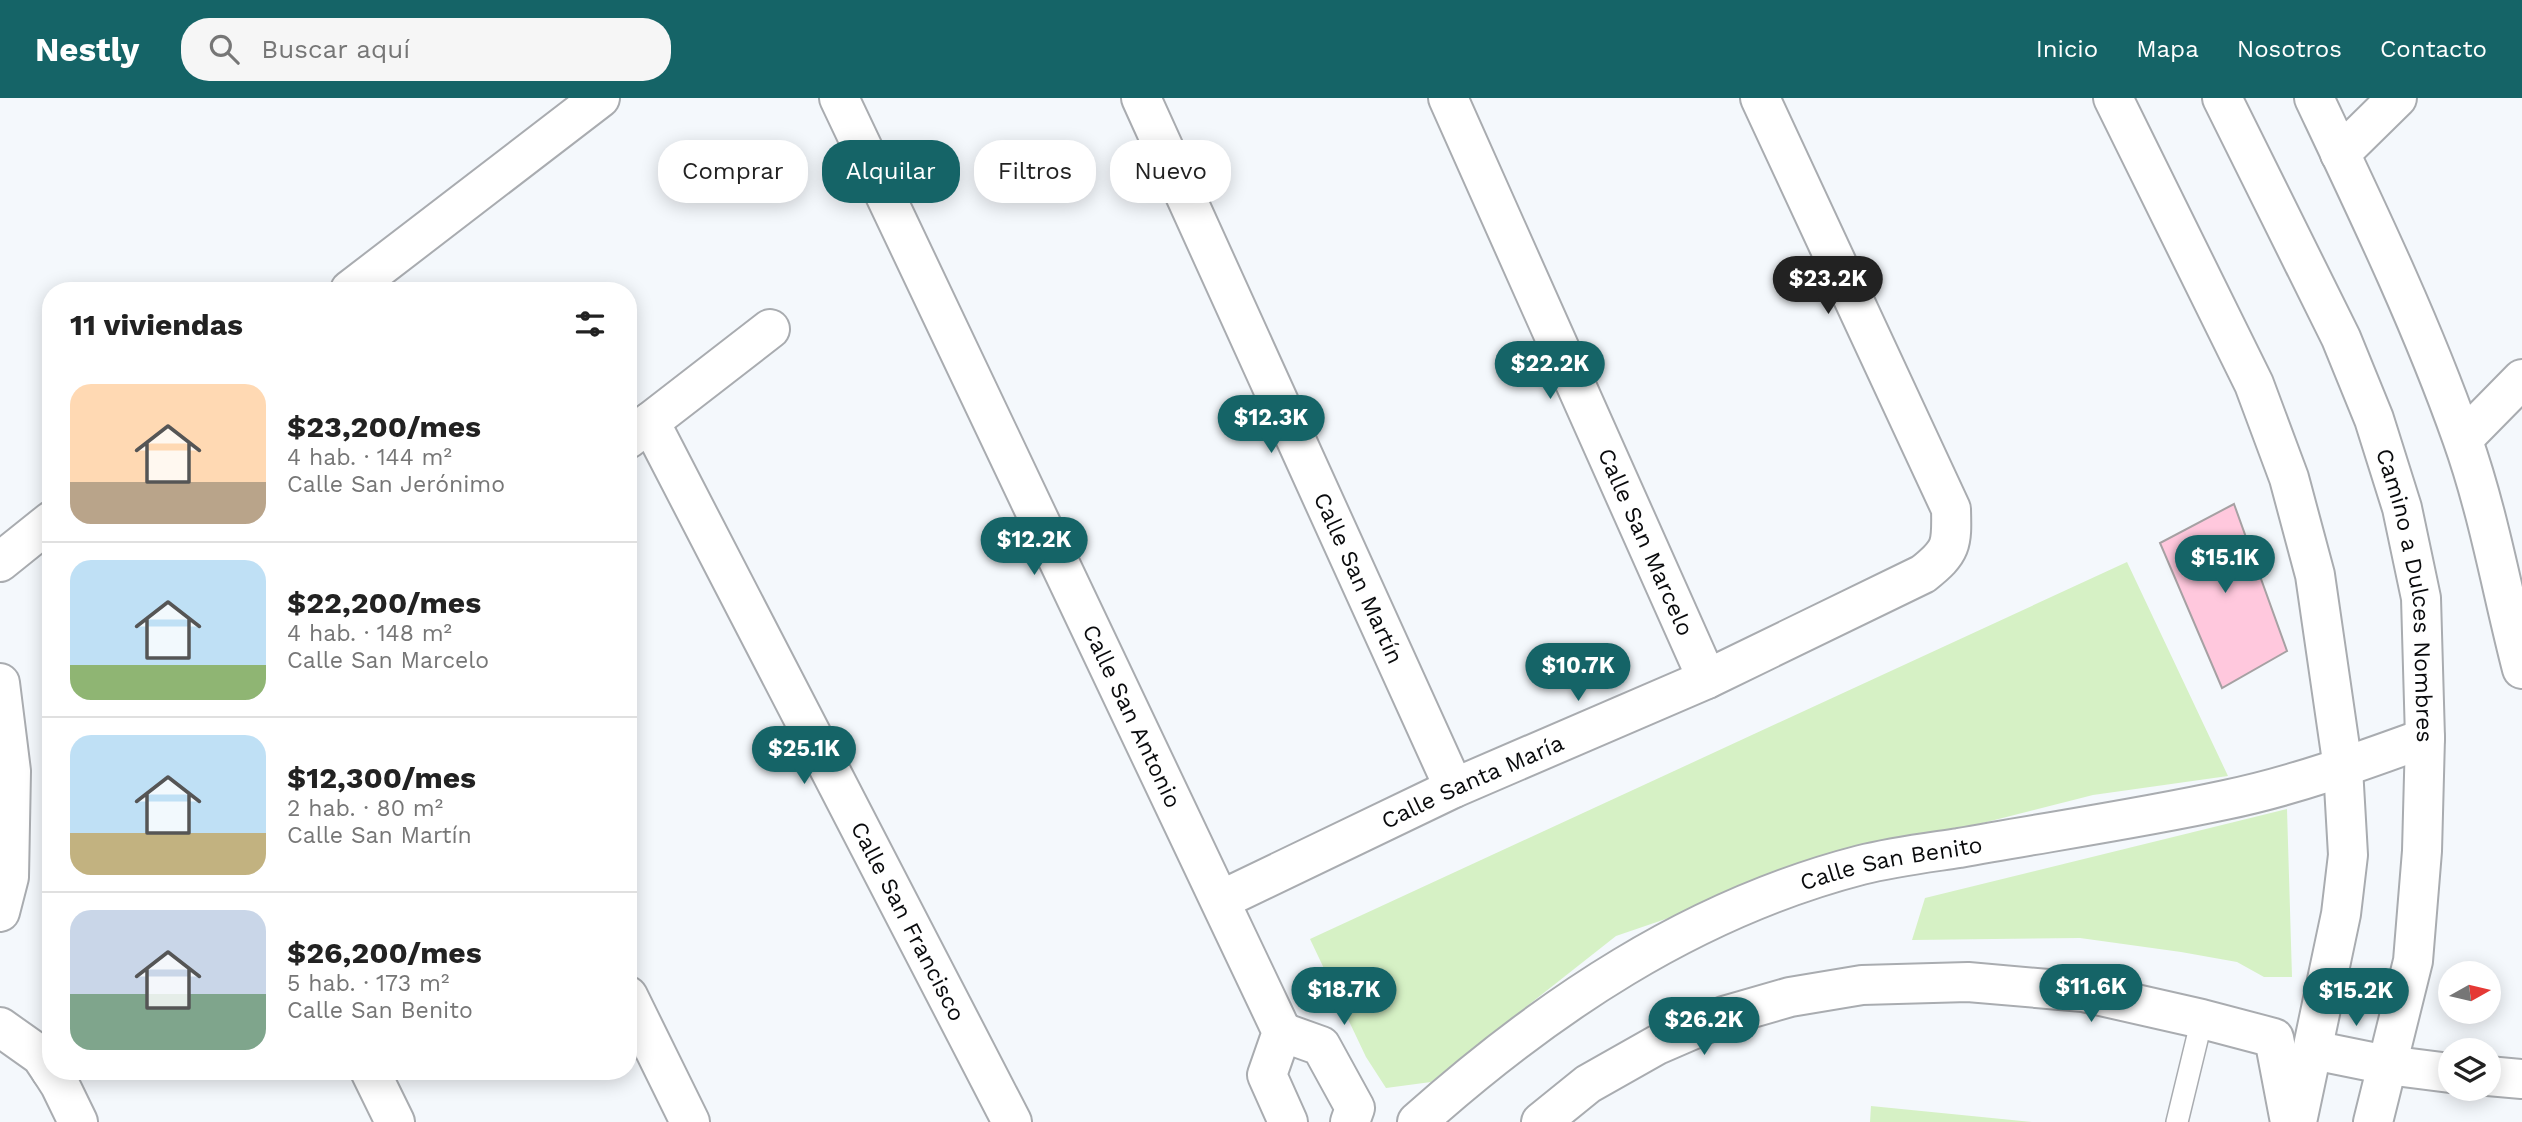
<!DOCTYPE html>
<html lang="es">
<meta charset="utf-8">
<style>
body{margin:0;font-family:"Work Sans",sans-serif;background:#f6f6f6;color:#222;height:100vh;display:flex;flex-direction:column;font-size:26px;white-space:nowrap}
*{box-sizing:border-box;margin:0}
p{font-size:23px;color:#767676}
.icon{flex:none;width:38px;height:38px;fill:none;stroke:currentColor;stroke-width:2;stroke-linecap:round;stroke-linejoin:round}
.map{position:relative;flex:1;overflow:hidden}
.details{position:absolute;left:42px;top:184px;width:595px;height:798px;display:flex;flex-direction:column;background:#fff;border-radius:28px;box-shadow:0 4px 18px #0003}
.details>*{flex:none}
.top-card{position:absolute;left:658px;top:42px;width:665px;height:63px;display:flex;gap:14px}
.needle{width:46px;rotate:82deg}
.tools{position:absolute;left:2438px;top:863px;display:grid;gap:14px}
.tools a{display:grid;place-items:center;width:63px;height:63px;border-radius:50%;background:#fff;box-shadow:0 4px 18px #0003;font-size:35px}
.price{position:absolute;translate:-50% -60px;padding:0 16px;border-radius:24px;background:#156467;color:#fff;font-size:23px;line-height:46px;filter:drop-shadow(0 2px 4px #0008)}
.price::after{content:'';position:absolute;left:50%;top:42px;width:21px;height:16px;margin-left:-10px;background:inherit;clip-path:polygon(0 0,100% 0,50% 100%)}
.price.on{background:#222;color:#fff}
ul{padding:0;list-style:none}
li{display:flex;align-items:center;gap:21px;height:175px;padding:0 28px}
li+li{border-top:2px solid #e0e0e0}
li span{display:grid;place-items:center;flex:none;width:196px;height:140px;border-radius:21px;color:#555}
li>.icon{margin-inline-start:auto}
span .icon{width:84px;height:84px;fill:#fffc;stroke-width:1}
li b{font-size:30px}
h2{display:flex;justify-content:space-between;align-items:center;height:84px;padding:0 28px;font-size:30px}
.chip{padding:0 24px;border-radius:28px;background:#fff;box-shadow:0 4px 18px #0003;font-size:24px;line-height:63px}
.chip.on{background:#156467;color:#fff}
header{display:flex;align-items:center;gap:42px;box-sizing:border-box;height:98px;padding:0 35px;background:#156467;color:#fff}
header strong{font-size:33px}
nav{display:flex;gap:38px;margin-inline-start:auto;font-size:24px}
.search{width:490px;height:63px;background:#f6f6f6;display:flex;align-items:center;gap:18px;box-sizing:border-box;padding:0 24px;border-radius:28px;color:#767676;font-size:26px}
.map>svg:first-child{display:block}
.green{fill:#d6f1c5}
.building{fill:#ffc8dd;stroke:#a6a1a3;stroke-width:2}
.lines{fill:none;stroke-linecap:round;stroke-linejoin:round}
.service-casing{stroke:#a9acb0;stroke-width:24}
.minor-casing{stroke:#a9acb0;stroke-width:42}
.secondary-casing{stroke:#a9acb0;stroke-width:42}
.service{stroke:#fff;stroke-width:21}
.minor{stroke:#fff;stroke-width:38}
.secondary{stroke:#fff;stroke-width:38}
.labels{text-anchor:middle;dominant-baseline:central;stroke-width:5;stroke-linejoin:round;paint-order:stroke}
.street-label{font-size:23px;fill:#0a0b0d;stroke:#fff}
</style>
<header>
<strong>Nestly</strong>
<div class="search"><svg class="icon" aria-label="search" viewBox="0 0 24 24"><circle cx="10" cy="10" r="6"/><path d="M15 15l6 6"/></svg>Buscar aquí</div>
<nav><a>Inicio</a><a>Mapa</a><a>Nosotros</a><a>Contacto</a></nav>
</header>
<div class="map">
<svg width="2522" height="1024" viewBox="0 0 2522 1024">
<rect width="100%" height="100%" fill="#f4f8fc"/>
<!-- green -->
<path class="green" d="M 2127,464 L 2228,678 L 2093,697 L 1959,731 L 1771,785 L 1616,838 L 1431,984 L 1386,990 L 1366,959 L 1310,841 Z
M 2287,711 L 2292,879 L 2264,879 L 2237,864 L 2181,854 L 2080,840 L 1912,842 L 1925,800 Z
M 1871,1008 L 2032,1024 L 1870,1024 Z"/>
<!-- building -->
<path class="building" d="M 2234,406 L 2287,553 L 2222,590 L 2160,445 Z"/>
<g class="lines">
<!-- service casing -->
<g class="service-casing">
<path id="service" d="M 2177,1024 L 2202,921"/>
</g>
<!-- minor casing -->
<g class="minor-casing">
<g id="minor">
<path id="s1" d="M 839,0 L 1282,934 L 1267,977 L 1288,1024"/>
<path id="s2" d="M 1141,0 L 1454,690"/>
<path id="s3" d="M 1448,0 L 1707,581"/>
<path d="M 2113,0 L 2254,286 L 2289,380 L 2315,477 L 2343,670 L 2348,757 L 2341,816 L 2297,1024"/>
<path d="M 2314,0 C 2367,112 2421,224 2462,340 C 2489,416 2502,494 2522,571"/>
<path d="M 2340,56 L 2397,0"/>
<path d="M 350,192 L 600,0"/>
<path id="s4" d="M 650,324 L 1012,1024"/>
<path d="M 628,341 L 770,231"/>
<path d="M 2463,341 L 2522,281"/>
<path d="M 0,464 L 51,423"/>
<path d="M 0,585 L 11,673 L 9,779 L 0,814"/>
<path id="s5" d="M 1221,802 L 1454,690 L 1707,581 L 1923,476 C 1952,453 1952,447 1951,411 L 1760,0"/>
<path d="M 628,898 L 690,1024"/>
<path d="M 0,929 L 41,958 L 51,973"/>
<path d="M 1282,934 L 1321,948 L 1355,1010 L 1350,1024"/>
<path d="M 2313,952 L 2387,967 L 2450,975"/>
<path d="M 51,973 L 60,987 L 78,1024"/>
<path d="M 370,973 L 395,1024"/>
<path d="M 2488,978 L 2522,981"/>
<path id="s6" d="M 1417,1024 C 1546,909 1691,811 1861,767 C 1893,759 1926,755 1959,750 C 2047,734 2137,721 2225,702 C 2293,688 2359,664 2425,640"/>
<path d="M 1541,1024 L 1588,986 L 1657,947 L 1724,918 L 1790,899 L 1862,887 L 1968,884 L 2083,894 L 2202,921 L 2274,940 L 2290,1024"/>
</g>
</g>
<!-- secondary casing -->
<g class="secondary-casing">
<g id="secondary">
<path id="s7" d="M 2222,0 L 2341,240 L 2374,321 L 2402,410 L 2421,500 L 2425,640 L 2422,753 L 2413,863 L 2373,1024"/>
</g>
</g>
<!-- service -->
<use href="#service" class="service"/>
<!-- minor -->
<use href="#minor" class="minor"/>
<!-- secondary -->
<use href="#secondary" class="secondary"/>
</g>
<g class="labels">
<!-- street labels -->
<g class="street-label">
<text stroke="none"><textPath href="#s3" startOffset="486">Calle San Marcelo</textPath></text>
<text stroke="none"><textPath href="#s2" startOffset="527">Calle San Martín</textPath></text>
<text stroke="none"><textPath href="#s7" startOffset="536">Camino a Dulces Nombres</textPath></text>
<text stroke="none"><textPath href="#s1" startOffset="684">Calle San Antonio</textPath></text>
<text stroke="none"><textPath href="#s5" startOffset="278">Calle Santa María</textPath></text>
<text stroke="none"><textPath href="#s6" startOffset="548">Calle San Benito</textPath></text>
<text stroke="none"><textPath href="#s4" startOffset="562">Calle San Francisco</textPath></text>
</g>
</g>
</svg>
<div class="tools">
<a><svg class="needle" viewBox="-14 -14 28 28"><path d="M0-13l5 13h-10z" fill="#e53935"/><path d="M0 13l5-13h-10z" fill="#767676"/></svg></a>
<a><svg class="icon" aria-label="layers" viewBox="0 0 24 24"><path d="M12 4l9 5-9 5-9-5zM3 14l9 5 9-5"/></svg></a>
</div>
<b class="price on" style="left:1828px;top:218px">$23.2K</b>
<b class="price" style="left:1550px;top:303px">$22.2K</b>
<b class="price" style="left:1271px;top:357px">$12.3K</b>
<b class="price" style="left:1034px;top:479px">$12.2K</b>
<b class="price" style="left:2225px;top:497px">$15.1K</b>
<b class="price" style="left:1578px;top:605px">$10.7K</b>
<b class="price" style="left:804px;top:688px">$25.1K</b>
<b class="price" style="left:2091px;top:926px">$11.6K</b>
<b class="price" style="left:1344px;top:929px">$18.7K</b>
<b class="price" style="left:2356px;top:930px">$15.2K</b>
<b class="price" style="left:1704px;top:959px">$26.2K</b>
<div class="top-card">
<a class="chip">Comprar</a>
<a class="chip on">Alquilar</a>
<a class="chip">Filtros</a>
<a class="chip">Nuevo</a>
</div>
<section class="details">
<h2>11 viviendas<svg class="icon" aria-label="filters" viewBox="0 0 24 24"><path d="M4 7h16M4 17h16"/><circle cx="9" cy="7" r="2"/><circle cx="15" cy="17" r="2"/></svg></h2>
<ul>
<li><span style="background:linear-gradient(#ffd9b3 70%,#b9a48a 0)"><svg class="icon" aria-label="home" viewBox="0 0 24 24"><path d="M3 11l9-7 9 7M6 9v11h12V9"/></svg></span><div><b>$23,200/mes</b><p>4 hab. · 144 m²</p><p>Calle San Jerónimo</p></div></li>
<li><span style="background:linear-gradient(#bfe0f5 75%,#8fb573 0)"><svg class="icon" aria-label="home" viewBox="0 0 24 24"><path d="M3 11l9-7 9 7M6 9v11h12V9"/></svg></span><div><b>$22,200/mes</b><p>4 hab. · 148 m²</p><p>Calle San Marcelo</p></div></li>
<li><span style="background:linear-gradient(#bfe0f5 70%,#c2b280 0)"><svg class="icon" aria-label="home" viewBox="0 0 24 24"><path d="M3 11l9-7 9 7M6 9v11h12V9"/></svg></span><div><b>$12,300/mes</b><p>2 hab. · 80 m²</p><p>Calle San Martín</p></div></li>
<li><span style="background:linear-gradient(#c9d6e8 60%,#7fa58c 0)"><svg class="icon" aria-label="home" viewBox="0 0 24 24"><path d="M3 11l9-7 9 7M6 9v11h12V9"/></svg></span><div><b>$26,200/mes</b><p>5 hab. · 173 m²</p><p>Calle San Benito</p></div></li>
</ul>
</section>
</div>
